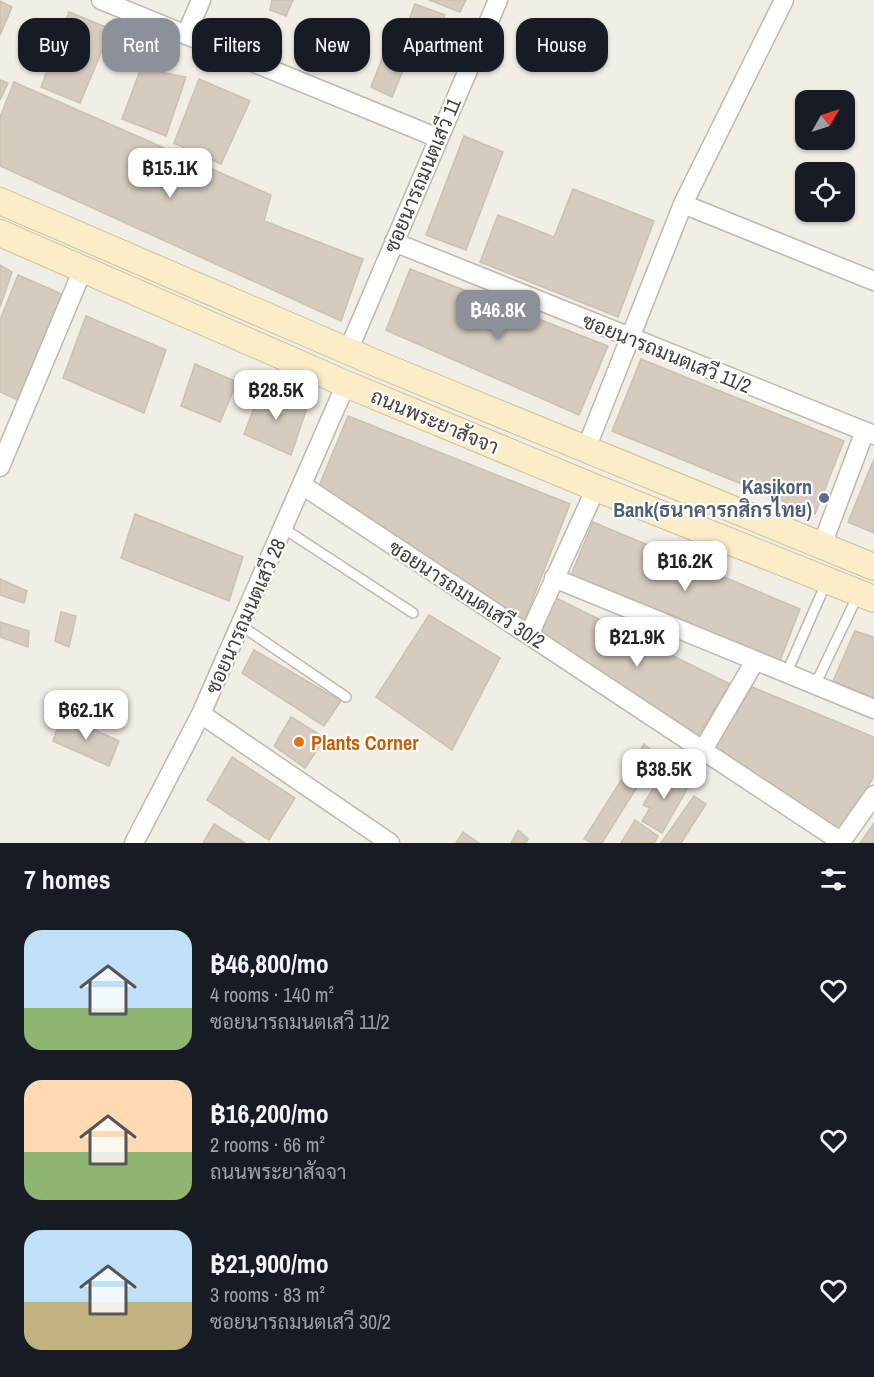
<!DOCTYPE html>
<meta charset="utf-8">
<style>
body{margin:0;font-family:"Archivo Narrow",Sarabun,sans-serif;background:#20242c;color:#f1f3f6;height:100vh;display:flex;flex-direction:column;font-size:22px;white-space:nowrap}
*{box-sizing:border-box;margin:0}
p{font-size:20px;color:#9ea1a6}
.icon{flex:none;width:33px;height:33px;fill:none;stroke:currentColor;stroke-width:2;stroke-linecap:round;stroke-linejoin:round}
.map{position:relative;height:843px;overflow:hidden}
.details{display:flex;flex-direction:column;background:#171b24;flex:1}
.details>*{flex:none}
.banner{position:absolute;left:18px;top:18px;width:838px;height:54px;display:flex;gap:12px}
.needle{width:39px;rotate:51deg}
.fabs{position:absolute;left:795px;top:90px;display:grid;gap:12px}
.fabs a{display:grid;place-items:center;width:60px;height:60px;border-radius:12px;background:#171b24;box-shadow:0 2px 4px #0004;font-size:30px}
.price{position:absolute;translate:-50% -51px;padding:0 14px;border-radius:12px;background:#fff;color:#222;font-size:20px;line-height:39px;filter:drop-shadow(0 2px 3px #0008)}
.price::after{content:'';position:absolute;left:50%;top:36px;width:18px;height:14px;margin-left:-9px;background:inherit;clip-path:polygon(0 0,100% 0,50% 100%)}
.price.current{background:#8c9099;color:#fff}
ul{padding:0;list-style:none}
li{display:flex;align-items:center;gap:18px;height:150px;padding:0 24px}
li span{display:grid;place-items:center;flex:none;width:168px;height:120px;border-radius:18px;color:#555}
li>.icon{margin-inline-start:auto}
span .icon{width:72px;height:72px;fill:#fffc;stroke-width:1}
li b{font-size:26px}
h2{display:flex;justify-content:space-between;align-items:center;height:72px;padding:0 24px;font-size:26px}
.tag{padding:0 21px;border-radius:18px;background:#171b24;box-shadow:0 2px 4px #0004;font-size:21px;line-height:54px}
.tag.current{background:#8c9099;color:#fff}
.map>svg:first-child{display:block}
.building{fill:#d5ccbf;stroke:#ccc1b0;stroke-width:1.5}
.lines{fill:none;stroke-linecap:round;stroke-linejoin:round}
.lane-casing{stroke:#bfb8ac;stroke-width:12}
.street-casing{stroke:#bfb8ac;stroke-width:21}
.secondary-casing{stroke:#cec098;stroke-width:28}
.lane{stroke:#fff;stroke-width:9}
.street{stroke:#fff;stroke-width:18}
.secondary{stroke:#faedc7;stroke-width:26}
.service-dot{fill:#5c6f8a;stroke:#fff;stroke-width:2}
.food-dot{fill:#e8710a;stroke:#fff;stroke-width:2}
.labels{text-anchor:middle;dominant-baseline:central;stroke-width:4.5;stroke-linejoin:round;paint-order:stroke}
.street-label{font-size:20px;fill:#433e36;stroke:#fff}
.service-label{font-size:20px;font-weight:bold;fill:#4e5e75;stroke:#fff;text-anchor:end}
.food-label{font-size:20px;font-weight:bold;fill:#c56008;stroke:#fff;text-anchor:start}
</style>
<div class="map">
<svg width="874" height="843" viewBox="0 0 874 843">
<rect width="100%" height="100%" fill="#f1eee6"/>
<!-- building -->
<path class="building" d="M 272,0 L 293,0 L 286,16 L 270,10 Z
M 429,0 L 466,0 L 460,12 Z
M 0,1 L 12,7 L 0,35 Z
M 415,4 L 445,15 L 424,64 L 397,50 Z
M 69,12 L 111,29 L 80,103 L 41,87 Z
M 385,51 L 407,61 L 392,97 L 371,87 Z
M 141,68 L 186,77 L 166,136 L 122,119 Z
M 199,79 L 250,101 L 221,164 L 174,143 Z
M 0,80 L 8,83 L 0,100 Z
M 14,82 L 271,195 L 264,221 L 363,259 L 341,321 L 0,166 L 0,117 Z
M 464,136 L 503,152 L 466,250 L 426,235 Z
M 573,189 L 654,221 L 618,317 L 480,262 L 498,215 L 554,237 Z
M 0,265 L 12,272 L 0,307 Z
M 410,269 L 608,346 L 579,415 L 386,330 Z
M 18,275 L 64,295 L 20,401 L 0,392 L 0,320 Z
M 86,316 L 166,350 L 144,413 L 63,378 Z
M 641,359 L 844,441 L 815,514 L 612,431 Z
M 195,364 L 237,382 L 220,422 L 181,406 Z
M 262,388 L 308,405 L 291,455 L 244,434 Z
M 348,416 L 570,504 L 524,621 L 319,486 Z
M 874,459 L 874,533 L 848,522 Z
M 135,514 L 243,557 L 229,601 L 121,558 Z
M 593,522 L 800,609 L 780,661 L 571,575 Z
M 0,579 L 27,591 L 24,603 L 0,595 Z
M 556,598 L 730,684 L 696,739 L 540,635 Z
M 61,612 L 76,616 L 69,647 L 55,641 Z
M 429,615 L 500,658 L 452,750 L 376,697 Z
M 0,622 L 29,631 L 28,647 L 0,637 Z
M 855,631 L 874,637 L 874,698 L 833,681 Z
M 254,650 L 341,701 L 324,726 L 242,673 Z
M 752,687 L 874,737 L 874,777 L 838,832 L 714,746 Z
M 62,715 L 119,741 L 109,766 L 53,741 Z
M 291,717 L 325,738 L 305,768 L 274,746 Z
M 644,744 L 657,755 L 602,843 L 592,843 L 584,839 Z
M 232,757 L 295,798 L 269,840 L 207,800 Z
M 665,769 L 690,784 L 662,833 L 642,821 L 650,808 L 643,805 Z
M 694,796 L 706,804 L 681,843 L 661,843 Z
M 635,820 L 658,836 L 654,843 L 621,843 Z
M 874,823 L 874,843 L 860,843 Z
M 214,824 L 245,843 L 203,843 Z
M 518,830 L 528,839 L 526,843 L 511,843 Z
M 463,832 L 479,843 L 456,843 Z"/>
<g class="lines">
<!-- lane casing -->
<g class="lane-casing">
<path id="lane" d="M 283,528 L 413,613
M 240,625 L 346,697
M 787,672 L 827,581
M 815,685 L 858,595"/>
</g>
<!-- street casing -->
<g class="street-casing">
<path id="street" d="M 101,0 L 438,138
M 186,35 L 201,0
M 683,204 L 874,281
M 394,242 L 874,435
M 348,351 L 498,0
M 586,449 L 683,204 L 784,0
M 0,467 L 83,269
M 302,485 L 843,843
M 822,545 L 865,431
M 554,578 L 874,709
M 529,635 L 596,488
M 201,714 L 390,843
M 703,750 L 755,661
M 841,842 L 874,795
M 134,843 L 201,714 L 346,384"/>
</g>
<!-- secondary casing -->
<g class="secondary-casing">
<path id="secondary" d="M 0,201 L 378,364 L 874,567
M 0,233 L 346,384 L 596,488 L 874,599"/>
</g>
<!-- lane -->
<use href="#lane" class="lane"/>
<!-- street -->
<use href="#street" class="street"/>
<!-- secondary -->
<use href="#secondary" class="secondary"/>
</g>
<!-- markers -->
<circle class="service-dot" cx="824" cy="498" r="6"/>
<circle class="food-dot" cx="299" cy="742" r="6"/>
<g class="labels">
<!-- street labels -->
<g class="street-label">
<text transform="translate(422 175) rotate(-67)">ซอยนารถมนตเสวี 11</text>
<text transform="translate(667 353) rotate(22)">ซอยนารถมนตเสวี 11/2</text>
<text transform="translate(435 421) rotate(23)">ถนนพระยาสัจจา</text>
<text transform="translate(467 594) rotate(33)">ซอยนารถมนตเสวี 30/2</text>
<text transform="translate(245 616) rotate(-66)">ซอยนารถมนตเสวี 28</text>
</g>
<!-- service labels -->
<g class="service-label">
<text x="812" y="486">Kasikorn<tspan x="812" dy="23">Bank(ธนาคารกสิกรไทย)</tspan></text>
</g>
<!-- food labels -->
<g class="food-label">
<text x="311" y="742">Plants Corner</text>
</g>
</g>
</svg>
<div class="fabs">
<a><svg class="needle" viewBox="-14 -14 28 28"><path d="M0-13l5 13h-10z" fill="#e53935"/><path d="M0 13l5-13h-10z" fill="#9ea1a6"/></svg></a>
<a><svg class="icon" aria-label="locate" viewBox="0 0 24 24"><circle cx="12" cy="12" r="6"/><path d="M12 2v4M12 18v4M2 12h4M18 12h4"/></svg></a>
</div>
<b class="price" style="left:170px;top:199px">฿15.1K</b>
<b class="price current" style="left:498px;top:341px">฿46.8K</b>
<b class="price" style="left:276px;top:421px">฿28.5K</b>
<b class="price" style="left:685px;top:592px">฿16.2K</b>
<b class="price" style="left:637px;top:668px">฿21.9K</b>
<b class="price" style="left:86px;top:741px">฿62.1K</b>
<b class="price" style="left:664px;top:800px">฿38.5K</b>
<div class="banner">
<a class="tag">Buy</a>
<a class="tag current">Rent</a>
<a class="tag">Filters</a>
<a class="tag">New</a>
<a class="tag">Apartment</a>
<a class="tag">House</a>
</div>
</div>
<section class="details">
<h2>7 homes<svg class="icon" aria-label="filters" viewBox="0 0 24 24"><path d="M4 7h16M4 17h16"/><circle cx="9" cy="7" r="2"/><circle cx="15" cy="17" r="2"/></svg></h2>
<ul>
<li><span style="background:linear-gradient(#bfe0f5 65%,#8fb573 0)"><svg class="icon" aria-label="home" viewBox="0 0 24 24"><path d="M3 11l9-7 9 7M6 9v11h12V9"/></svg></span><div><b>฿46,800/mo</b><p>4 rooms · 140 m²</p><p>ซอยนารถมนตเสวี 11/2</p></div><svg class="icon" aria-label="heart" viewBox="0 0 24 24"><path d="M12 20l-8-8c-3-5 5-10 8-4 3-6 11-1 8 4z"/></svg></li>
<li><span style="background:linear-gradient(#ffd9b3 60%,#8fb573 0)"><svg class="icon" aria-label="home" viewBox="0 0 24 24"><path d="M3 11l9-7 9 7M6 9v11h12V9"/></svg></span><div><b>฿16,200/mo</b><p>2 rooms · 66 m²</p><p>ถนนพระยาสัจจา</p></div><svg class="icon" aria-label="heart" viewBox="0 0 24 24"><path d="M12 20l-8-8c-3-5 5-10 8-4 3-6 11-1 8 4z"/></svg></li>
<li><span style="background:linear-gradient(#bfe0f5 60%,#c2b280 0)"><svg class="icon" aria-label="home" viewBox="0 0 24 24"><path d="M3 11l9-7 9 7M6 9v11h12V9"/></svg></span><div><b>฿21,900/mo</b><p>3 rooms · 83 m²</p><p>ซอยนารถมนตเสวี 30/2</p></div><svg class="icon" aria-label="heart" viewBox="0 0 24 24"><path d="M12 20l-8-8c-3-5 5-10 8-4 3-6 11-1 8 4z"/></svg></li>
</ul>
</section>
